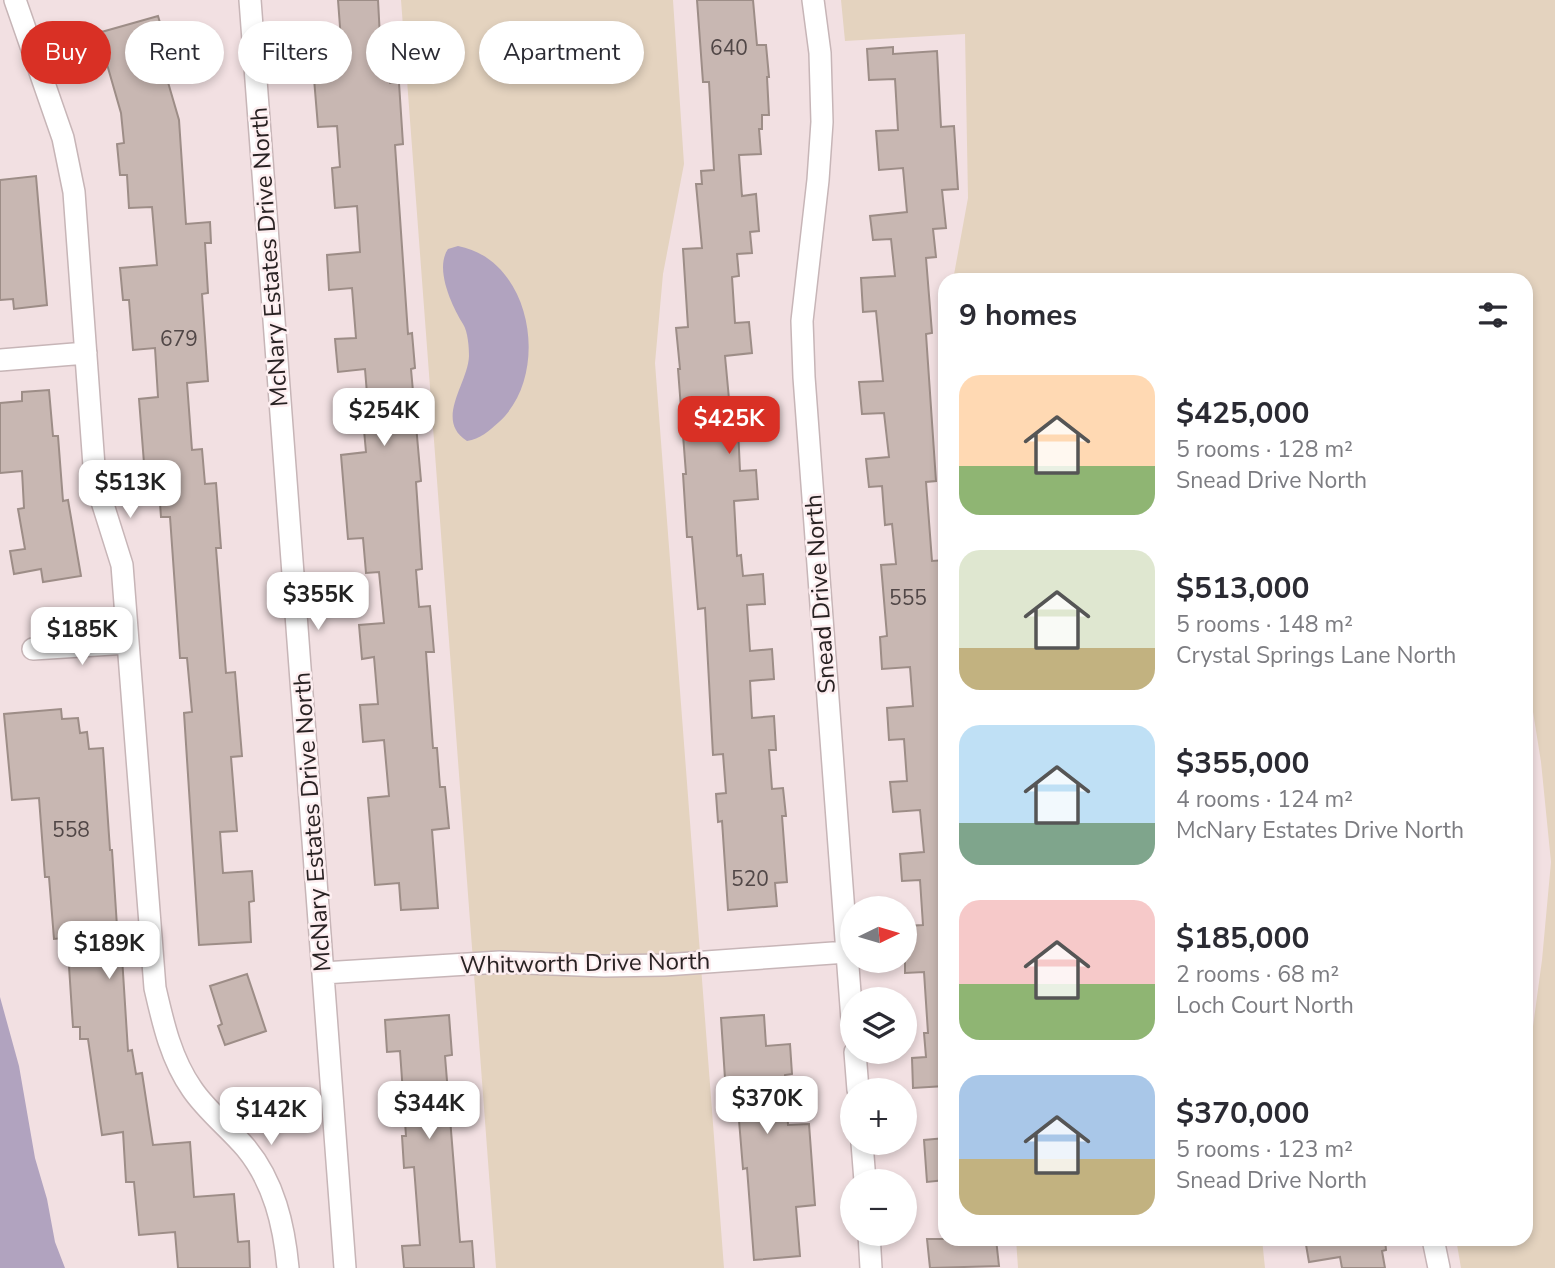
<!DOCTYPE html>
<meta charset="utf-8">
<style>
body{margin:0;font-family:"Nunito Sans",sans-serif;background:#f7f7f7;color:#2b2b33;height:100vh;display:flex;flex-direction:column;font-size:26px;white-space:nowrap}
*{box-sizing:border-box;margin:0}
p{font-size:23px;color:#7c7c81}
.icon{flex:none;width:38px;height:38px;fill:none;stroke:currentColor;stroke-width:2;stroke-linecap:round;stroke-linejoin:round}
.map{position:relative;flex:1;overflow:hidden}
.drawer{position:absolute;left:938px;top:273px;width:595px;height:973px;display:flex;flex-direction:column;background:#fff;border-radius:21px;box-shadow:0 4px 10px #0003}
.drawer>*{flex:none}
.guide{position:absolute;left:21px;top:21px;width:665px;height:63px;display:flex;gap:14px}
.needle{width:46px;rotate:85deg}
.controls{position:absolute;left:840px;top:896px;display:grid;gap:14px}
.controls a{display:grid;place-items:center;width:77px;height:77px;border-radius:50%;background:#fff;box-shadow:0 4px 10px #0003;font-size:35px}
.price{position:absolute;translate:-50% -60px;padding:0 16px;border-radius:14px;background:#fff;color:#222;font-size:23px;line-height:46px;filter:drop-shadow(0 2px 4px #0008)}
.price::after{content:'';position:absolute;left:50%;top:42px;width:21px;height:16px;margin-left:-10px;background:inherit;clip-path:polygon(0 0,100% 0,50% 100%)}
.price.selected{background:#d93025;color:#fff}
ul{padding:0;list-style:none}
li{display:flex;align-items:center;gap:21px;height:175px;padding:0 21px}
li span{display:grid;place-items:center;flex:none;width:196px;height:140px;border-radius:21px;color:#555}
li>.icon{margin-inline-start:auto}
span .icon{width:84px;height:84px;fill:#fffc;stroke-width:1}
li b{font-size:30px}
h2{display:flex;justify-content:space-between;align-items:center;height:84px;padding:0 21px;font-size:30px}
.chip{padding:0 24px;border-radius:32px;background:#fff;box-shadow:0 4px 10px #0003;font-size:24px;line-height:63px}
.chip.selected{background:#d93025;color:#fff}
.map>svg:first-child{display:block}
.green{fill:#e4d3bf}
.water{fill:#b1a3bf}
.building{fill:#c8b7b2;stroke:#9d8d87;stroke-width:2}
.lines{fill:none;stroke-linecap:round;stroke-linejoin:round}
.street-casing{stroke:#c7b5b7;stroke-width:24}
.street{stroke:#fff;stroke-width:21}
.labels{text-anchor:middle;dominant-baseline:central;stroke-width:5;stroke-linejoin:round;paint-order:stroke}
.number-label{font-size:21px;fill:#514747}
.street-label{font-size:24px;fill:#292223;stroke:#fdeef0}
</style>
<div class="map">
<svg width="1555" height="1268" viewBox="0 0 1555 1268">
<rect width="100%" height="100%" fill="#f2e0e2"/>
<!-- green -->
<path class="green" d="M 401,0 L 673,0 L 684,164 L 663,274 L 655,363 L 724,1268 L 496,1268 Z
M 841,0 L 1555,0 L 1555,1268 L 1461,1268 L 1456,1239 L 1526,1239 L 1526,1078 L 1542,960 L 1551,862 L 1541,762 L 1526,668 L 1526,280 L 953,280 L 968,198 L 965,34 L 845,41 Z
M 1016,1239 L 1262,1239 L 1265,1268 L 1018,1268 Z"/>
<!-- water -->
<path class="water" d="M 458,246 C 533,260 551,375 499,422 C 489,431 480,439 467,441 C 434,420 468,384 469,356 C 469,347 468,332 463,324 C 456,313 433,271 448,249 Z
M 0,997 L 19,1066 L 35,1158 L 47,1199 L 55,1242 L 65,1268 L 0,1268 Z"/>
<!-- building -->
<path class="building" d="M 338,0 L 378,0 L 380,37 L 386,36 L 390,83 L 399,83 L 403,144 L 395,145 L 408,334 L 412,333 L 415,368 L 411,369 L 421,481 L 416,482 L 422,569 L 416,570 L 419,607 L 430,606 L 434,652 L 426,652 L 433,748 L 437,748 L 440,787 L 445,787 L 449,828 L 432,830 L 438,908 L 401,910 L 399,883 L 375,885 L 368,798 L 389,796 L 384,740 L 363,742 L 360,705 L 378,704 L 374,657 L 362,659 L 359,625 L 384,623 L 379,572 L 366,573 L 363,538 L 348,539 L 341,455 L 366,452 L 363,419 L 369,419 L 365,369 L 338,372 L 335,339 L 356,338 L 352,288 L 329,290 L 327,255 L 360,252 L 357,206 L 335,208 L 332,168 L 340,167 L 337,126 L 318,127 L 311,42 L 341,40 Z
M 697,0 L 753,0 L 757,45 L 766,45 L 769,77 L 767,77 L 769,115 L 762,115 L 762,129 L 759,129 L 761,154 L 739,155 L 742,196 L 756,194 L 759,231 L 750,232 L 752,253 L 737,254 L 739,276 L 732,277 L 735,323 L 749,322 L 752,353 L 725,356 L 729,399 L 754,398 L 755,427 L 738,428 L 740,471 L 756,470 L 758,499 L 734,501 L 737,556 L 741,555 L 743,576 L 763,574 L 765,604 L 747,605 L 750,651 L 772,649 L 774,679 L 750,681 L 752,718 L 774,716 L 776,750 L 769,750 L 772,789 L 783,788 L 786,816 L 782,816 L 787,882 L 775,883 L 777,906 L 728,910 L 722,821 L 718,822 L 716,794 L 726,793 L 723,754 L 713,755 L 705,608 L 698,609 L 692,537 L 687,537 L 683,474 L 686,474 L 678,369 L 680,369 L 676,328 L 688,327 L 683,249 L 702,248 L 696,184 L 702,184 L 701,171 L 714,170 L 709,82 L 703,82 Z
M 158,16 L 174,69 L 165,72 L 179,120 L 186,224 L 210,222 L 211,243 L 205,243 L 208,293 L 202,294 L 208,381 L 187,383 L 192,450 L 202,449 L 205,484 L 216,483 L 221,548 L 216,548 L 226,673 L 235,672 L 242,756 L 231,757 L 237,831 L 220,832 L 223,873 L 252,871 L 254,901 L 249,902 L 251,942 L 199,945 L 184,713 L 192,712 L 187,658 L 180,658 L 170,517 L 161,517 L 158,475 L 145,476 L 139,399 L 158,397 L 155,348 L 133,350 L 129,300 L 123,300 L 120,268 L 157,265 L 152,207 L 129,208 L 127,175 L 120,175 L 117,144 L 124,143 L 121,113 L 98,33 Z
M 893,47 L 893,54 L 937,51 L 941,127 L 954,126 L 958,189 L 942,190 L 946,228 L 933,229 L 936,257 L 926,258 L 932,333 L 926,334 L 936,481 L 926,482 L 932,561 L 945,560 L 945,1086 L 913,1088 L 912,1058 L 926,1057 L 924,1033 L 928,1033 L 924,972 L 905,973 L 905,926 L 923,925 L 920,880 L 902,881 L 900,854 L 924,852 L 920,810 L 893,812 L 890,782 L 907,781 L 904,739 L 889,740 L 887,708 L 913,706 L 910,667 L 882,669 L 880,637 L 887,636 L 881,565 L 896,564 L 892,524 L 885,525 L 882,486 L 869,487 L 866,459 L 889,457 L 884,413 L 862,414 L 859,382 L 883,381 L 876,311 L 863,312 L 861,278 L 895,276 L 891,239 L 873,240 L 870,216 L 907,212 L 903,168 L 879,170 L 876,131 L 898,130 L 895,79 L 869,80 L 867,49 Z
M 36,176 L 47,305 L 14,309 L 13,299 L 0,300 L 0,180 Z
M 49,390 L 53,436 L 58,436 L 63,501 L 68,500 L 81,576 L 43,582 L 41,569 L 14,574 L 10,551 L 25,549 L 18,509 L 24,508 L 22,471 L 0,473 L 0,403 L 22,401 L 22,392 Z
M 61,709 L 62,719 L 78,718 L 80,733 L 87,732 L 89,749 L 103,748 L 110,850 L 112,850 L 119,957 L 122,957 L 128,1051 L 132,1050 L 136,1074 L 142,1073 L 153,1145 L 190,1142 L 194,1197 L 234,1194 L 238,1242 L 249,1241 L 250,1268 L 178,1268 L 175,1232 L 139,1235 L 134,1182 L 126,1182 L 123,1132 L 102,1135 L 88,1039 L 80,1039 L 80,1027 L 73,1027 L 68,951 L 64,951 L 63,938 L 54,939 L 49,877 L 45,877 L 39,798 L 12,800 L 4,714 Z
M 247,974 L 266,1031 L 225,1045 L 218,1026 L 222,1024 L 210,986 Z
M 449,1015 L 452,1055 L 445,1056 L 460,1242 L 472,1241 L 474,1268 L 404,1268 L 402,1246 L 420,1245 L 414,1167 L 404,1168 L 402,1136 L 406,1136 L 400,1051 L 387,1052 L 385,1020 Z
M 764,1015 L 766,1046 L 790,1044 L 792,1074 L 785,1075 L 788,1125 L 809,1124 L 815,1205 L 796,1207 L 800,1256 L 754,1260 L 747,1168 L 743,1169 L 738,1108 L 727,1109 L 721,1018 Z
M 945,1138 L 945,1180 L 927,1182 L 924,1140 Z
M 927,1239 L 996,1239 L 999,1266 L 930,1268 Z
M 1305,1239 L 1385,1239 L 1386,1250 L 1382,1251 L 1385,1268 L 1342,1268 L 1340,1257 L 1309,1262 Z"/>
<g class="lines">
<!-- street casing -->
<g class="street-casing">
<path id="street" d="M 15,0 L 63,138 L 74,192 L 94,466 L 99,492 L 122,565 L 155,988 C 163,1023 171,1059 192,1089 C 206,1110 229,1128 246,1148 C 274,1182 284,1225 288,1268
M 250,0 L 345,1268
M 813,0 L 820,53 L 822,122 L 818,180 L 802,321 L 804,377 L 852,1020
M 0,360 L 86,353
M 33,649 L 128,643
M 323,973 L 500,962 L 604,966 L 664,965 L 847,952
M 855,1052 L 858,1090
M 862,1143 L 865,1181
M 869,1234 L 871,1268
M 1433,1239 L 1439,1268"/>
</g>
<!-- street -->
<use href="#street" class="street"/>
</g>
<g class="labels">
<!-- number labels -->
<g class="number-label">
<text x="729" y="48">640</text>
<text x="179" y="339">679</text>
<text x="908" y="598">555</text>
<text x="71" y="830">558</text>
<text x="750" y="879">520</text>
</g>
<!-- street labels -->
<g class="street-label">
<text transform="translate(269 257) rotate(-94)">McNary Estates Drive North</text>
<text transform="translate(820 594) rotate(-94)">Snead Drive North</text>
<text transform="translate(312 822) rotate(-94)">McNary Estates Drive North</text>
<text transform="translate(585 963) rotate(-1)">Whitworth Drive North</text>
</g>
</g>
</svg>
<div class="controls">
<a><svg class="needle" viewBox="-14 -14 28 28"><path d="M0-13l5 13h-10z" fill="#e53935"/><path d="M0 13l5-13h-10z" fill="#7c7c81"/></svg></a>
<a><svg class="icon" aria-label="layers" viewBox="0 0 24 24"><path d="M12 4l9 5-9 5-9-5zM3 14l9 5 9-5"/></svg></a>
<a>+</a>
<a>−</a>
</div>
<b class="price" style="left:384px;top:448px">$254K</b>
<b class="price selected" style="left:729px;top:456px">$425K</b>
<b class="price" style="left:130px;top:520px">$513K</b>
<b class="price" style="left:318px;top:632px">$355K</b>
<b class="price" style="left:82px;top:667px">$185K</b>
<b class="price" style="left:109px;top:981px">$189K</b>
<b class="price" style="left:767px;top:1136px">$370K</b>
<b class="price" style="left:429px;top:1141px">$344K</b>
<b class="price" style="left:271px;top:1147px">$142K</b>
<div class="guide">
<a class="chip selected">Buy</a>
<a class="chip">Rent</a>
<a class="chip">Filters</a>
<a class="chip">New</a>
<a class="chip">Apartment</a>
</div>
<section class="drawer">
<h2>9 homes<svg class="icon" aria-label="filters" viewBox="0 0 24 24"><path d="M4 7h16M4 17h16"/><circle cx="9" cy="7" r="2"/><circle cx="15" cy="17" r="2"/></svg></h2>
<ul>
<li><span style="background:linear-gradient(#ffd9b3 65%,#8fb573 0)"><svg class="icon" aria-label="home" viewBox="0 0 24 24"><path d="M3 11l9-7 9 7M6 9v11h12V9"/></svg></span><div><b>$425,000</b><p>5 rooms · 128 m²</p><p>Snead Drive North</p></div></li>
<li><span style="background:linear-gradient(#dfe7d0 70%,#c2b280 0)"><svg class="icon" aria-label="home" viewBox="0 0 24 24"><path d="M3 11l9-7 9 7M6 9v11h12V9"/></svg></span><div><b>$513,000</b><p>5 rooms · 148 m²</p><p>Crystal Springs Lane North</p></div></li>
<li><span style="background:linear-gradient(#bfe0f5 70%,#7fa58c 0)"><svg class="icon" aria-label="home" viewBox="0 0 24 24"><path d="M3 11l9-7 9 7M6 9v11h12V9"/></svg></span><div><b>$355,000</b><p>4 rooms · 124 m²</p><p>McNary Estates Drive North</p></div></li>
<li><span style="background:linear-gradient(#f6c9c9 60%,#8fb573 0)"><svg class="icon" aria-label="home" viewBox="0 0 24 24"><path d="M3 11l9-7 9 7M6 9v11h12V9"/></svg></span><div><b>$185,000</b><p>2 rooms · 68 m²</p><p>Loch Court North</p></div></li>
<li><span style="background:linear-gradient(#a9c7e8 60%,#c2b280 0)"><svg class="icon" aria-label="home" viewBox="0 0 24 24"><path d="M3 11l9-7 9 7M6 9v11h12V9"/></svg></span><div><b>$370,000</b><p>5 rooms · 123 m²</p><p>Snead Drive North</p></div></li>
</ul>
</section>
</div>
